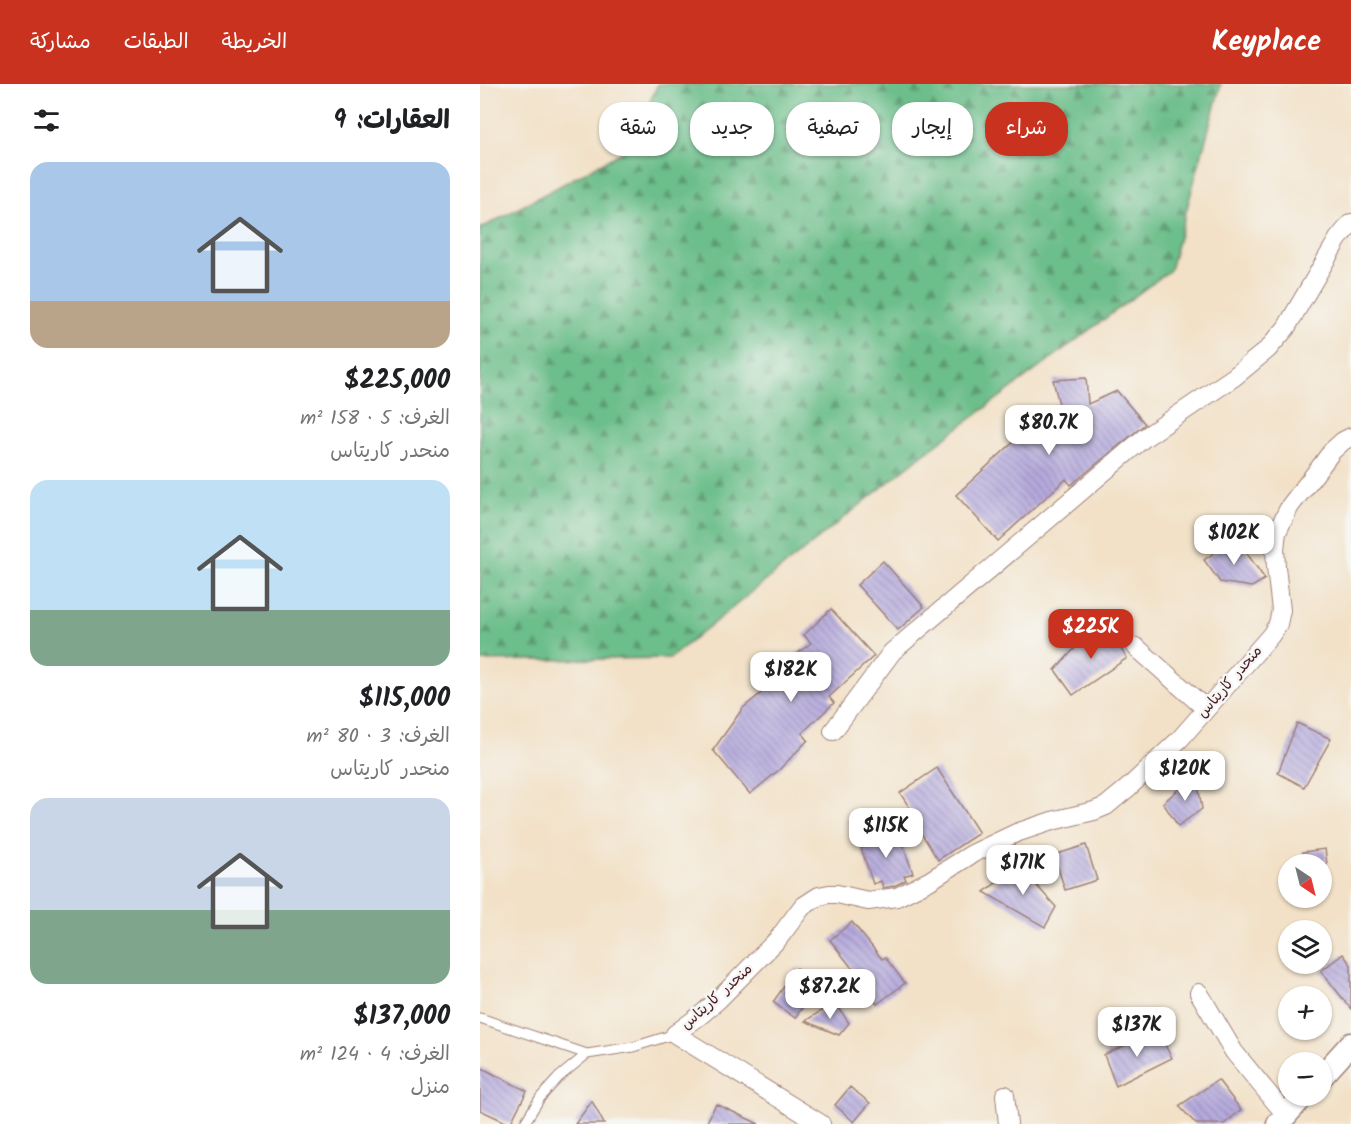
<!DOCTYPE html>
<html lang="ar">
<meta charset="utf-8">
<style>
body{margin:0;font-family:Kalam,"Playpen Sans Arabic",sans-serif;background:#f6f6f6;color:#202124;direction:rtl;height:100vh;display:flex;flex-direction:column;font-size:22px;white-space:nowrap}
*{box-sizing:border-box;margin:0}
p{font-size:20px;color:#757577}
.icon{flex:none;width:33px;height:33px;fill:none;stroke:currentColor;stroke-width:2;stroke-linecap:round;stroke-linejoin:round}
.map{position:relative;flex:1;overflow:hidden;direction:ltr}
.panel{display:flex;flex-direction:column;background:#fff;width:480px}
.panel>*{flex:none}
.hud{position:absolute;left:18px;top:18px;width:570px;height:54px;direction:rtl;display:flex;gap:12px}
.needle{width:39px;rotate:145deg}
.tools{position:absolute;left:798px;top:770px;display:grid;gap:12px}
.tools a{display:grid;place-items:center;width:54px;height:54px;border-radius:50%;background:#fff;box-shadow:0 2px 4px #0004;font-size:30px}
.price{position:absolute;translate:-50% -51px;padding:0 14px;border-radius:12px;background:#fff;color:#222;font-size:20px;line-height:39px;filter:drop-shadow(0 2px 3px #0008)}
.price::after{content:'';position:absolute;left:50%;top:36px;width:18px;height:14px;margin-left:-9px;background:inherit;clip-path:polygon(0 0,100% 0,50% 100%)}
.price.active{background:#c8321e;color:#fff}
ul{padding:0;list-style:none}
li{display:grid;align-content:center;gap:12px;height:318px;padding:0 30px}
li span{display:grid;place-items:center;height:186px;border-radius:18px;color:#555}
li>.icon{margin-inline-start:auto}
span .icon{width:108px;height:108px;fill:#fffc;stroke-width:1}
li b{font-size:26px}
h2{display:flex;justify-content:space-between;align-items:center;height:72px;padding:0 30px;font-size:26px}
.chip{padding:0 21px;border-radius:24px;background:#fff;box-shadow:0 2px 4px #0004;font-size:21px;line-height:54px}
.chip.active{background:#c8321e;color:#fff}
header{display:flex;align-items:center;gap:36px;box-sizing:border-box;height:84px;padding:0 30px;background:#c8321e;color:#fff}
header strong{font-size:28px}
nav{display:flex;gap:33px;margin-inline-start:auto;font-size:21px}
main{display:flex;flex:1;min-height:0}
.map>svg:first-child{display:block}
.forest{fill:url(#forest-firs);stroke:#5b6e5a;stroke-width:1.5}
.building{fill:url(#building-back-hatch)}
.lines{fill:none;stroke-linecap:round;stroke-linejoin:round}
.service-casing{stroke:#9e8079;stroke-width:11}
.minor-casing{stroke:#9e8079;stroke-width:20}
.tertiary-casing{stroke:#9e8079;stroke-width:25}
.service{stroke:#fff;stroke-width:9}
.minor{stroke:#fff;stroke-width:18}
.tertiary{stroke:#fff;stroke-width:22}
.labels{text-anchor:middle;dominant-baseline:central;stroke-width:5;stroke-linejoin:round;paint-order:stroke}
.street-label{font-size:15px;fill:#4a1f2b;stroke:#f6f6f2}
</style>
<header>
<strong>Keyplace</strong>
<nav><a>الخريطة</a><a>الطبقات</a><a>مشاركة</a></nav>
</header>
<main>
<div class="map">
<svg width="871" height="1040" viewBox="0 0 871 1040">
<defs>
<pattern id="forest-firs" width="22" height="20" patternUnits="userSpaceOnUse" patternTransform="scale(1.5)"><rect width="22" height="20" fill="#6cbe8a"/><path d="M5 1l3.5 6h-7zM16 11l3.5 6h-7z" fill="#5b9a71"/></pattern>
<pattern id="building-back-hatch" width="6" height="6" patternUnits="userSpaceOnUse" patternTransform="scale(1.5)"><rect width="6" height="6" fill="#b5aadd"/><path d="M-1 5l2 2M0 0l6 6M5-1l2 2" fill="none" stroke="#958ab3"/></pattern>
</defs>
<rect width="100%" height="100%" fill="#f6f6f2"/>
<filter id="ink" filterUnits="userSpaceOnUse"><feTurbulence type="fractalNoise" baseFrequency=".0167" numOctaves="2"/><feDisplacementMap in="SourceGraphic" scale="12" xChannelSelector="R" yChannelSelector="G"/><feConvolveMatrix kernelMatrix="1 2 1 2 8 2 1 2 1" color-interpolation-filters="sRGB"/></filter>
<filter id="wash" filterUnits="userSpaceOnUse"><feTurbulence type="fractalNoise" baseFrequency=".008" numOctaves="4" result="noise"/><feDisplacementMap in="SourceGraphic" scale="24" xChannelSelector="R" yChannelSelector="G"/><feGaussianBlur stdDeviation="1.35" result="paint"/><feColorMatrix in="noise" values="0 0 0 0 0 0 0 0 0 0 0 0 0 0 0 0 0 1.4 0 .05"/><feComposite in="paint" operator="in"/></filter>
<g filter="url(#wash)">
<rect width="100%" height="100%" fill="#f2e1c7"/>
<!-- forest -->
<path class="forest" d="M 178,0 L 741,0 L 690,186 L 442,371 L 190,574 L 0,577 L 0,145 L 148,65 Z"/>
<g id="blocks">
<!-- building -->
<path class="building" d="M 606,294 L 608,320 L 637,307 L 665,340 L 591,401 L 586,395 L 518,457 L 476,411 L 539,353 L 582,332 L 573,296 Z
M 756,454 L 785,495 L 772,503 L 740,498 L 724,476 Z
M 403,477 L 444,523 L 418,546 L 377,501 Z
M 351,525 L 394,572 L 349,613 L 354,619 L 322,649 L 328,656 L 299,686 L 270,710 L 233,666 L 263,624 L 296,597 L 291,590 L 331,559 L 324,551 Z
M 625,540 L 647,574 L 593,611 L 575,586 L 606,552 Z
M 817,639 L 851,655 L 824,703 L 798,689 Z
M 457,684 L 499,749 L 458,776 L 438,744 L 442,743 L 420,709 Z
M 716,690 L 722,725 L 698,742 L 683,719 Z
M 409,742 L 413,754 L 419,751 L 433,789 L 424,792 L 426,796 L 414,802 L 403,804 L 401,797 L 393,800 L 381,764 L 391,760 L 388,750 Z
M 606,761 L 617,796 L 585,806 L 574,771 Z
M 845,765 L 847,780 L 824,780 L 823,768 Z
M 539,782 L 576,823 L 565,843 L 504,808 Z
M 372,838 L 402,875 L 405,873 L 425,899 L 397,920 L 377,895 L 379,893 L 350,856 Z
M 863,870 L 871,881 L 871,925 L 841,887 Z
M 317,884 L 339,899 L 315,934 L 293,918 Z
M 355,918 L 369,939 L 359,951 L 325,937 Z
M 677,947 L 692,974 L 636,1002 L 624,971 Z
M 0,983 L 47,1007 L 30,1040 L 0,1026 Z
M 738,996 L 761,1026 L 744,1040 L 716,1040 L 699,1022 Z
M 370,1003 L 390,1019 L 374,1038 L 355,1021 Z
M 112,1017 L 124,1040 L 95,1040 Z
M 236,1020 L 279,1040 L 226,1040 Z"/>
</g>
</g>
<g filter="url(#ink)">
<use href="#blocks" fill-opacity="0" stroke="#9e8079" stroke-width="1.5"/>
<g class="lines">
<!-- service casing -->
<g class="service-casing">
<path id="service" d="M 0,934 L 107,970 L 153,963 L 195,950
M 44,1040 L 60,1014 L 79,993 L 107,970"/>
</g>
<!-- minor casing -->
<g class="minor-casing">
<path id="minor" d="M 656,563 L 726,625
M 353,647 L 412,568 L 664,354 L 754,293 L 788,265 L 806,244 L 858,155 L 871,139
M 719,909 L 754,968 L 806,1031
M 525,1011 L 528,1040
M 341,1040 L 195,950 L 222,930 L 239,915 L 298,855 L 322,823 L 339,812 L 349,810 L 357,810 L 388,817 L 417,813 L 449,797 L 492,770 L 536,749 L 572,737 L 614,727 L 626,722 L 649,703 L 700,655 L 791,551 L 798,540 L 801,526 L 796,483 L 795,465 L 797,448 L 810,422 L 841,382 L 852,367 L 863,357 L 871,353"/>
</g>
<!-- tertiary casing -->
<g class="tertiary-casing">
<path id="tertiary" d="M 842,992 L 871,960
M 798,1040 L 824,1011"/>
</g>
<!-- service -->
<use href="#service" class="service"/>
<!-- minor -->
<use href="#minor" class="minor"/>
<!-- tertiary -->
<use href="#tertiary" class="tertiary"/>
</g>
</g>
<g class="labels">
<!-- street labels -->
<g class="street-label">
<text transform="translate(750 598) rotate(-49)">منحدر كاريتاس</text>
<text transform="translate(237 913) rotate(-42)">منحدر كاريتاس</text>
</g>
</g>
</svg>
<div class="tools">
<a><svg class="needle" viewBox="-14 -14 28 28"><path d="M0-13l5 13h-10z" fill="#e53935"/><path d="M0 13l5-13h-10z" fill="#757577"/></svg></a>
<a><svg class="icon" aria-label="layers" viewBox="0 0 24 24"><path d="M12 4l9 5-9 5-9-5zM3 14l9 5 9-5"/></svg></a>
<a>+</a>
<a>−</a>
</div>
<b class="price" style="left:569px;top:372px">$80.7K</b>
<b class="price" style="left:754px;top:482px">$102K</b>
<b class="price active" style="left:611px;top:576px">$225K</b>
<b class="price" style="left:311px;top:619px">$182K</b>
<b class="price" style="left:705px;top:718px">$120K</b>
<b class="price" style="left:406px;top:775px">$115K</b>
<b class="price" style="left:543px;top:812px">$171K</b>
<b class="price" style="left:350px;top:936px">$87.2K</b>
<b class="price" style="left:657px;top:974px">$137K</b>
<div class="hud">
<a class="chip active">شراء</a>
<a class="chip">إيجار</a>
<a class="chip">تصفية</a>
<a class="chip">جديد</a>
<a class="chip">شقة</a>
</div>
</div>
<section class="panel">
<h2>العقارات: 9<svg class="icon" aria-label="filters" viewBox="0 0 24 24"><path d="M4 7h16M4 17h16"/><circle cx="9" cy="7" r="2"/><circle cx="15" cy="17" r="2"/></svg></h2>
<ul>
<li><span style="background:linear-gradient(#a9c7e8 75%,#b9a48a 0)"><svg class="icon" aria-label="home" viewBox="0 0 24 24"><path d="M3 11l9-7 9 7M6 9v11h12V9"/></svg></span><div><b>$225,000</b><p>الغرف: 5 · 158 m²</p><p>منحدر كاريتاس</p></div></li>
<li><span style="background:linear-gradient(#bfe0f5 70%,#7fa58c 0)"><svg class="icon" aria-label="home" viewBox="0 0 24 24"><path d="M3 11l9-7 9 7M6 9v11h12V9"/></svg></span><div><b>$115,000</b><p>الغرف: 3 · 80 m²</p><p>منحدر كاريتاس</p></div></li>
<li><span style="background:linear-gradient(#c9d6e8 60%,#7fa58c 0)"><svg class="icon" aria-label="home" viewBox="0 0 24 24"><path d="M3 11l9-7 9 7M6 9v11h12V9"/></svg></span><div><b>$137,000</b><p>الغرف: 4 · 124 m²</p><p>منزل</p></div></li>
</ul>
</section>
</main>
